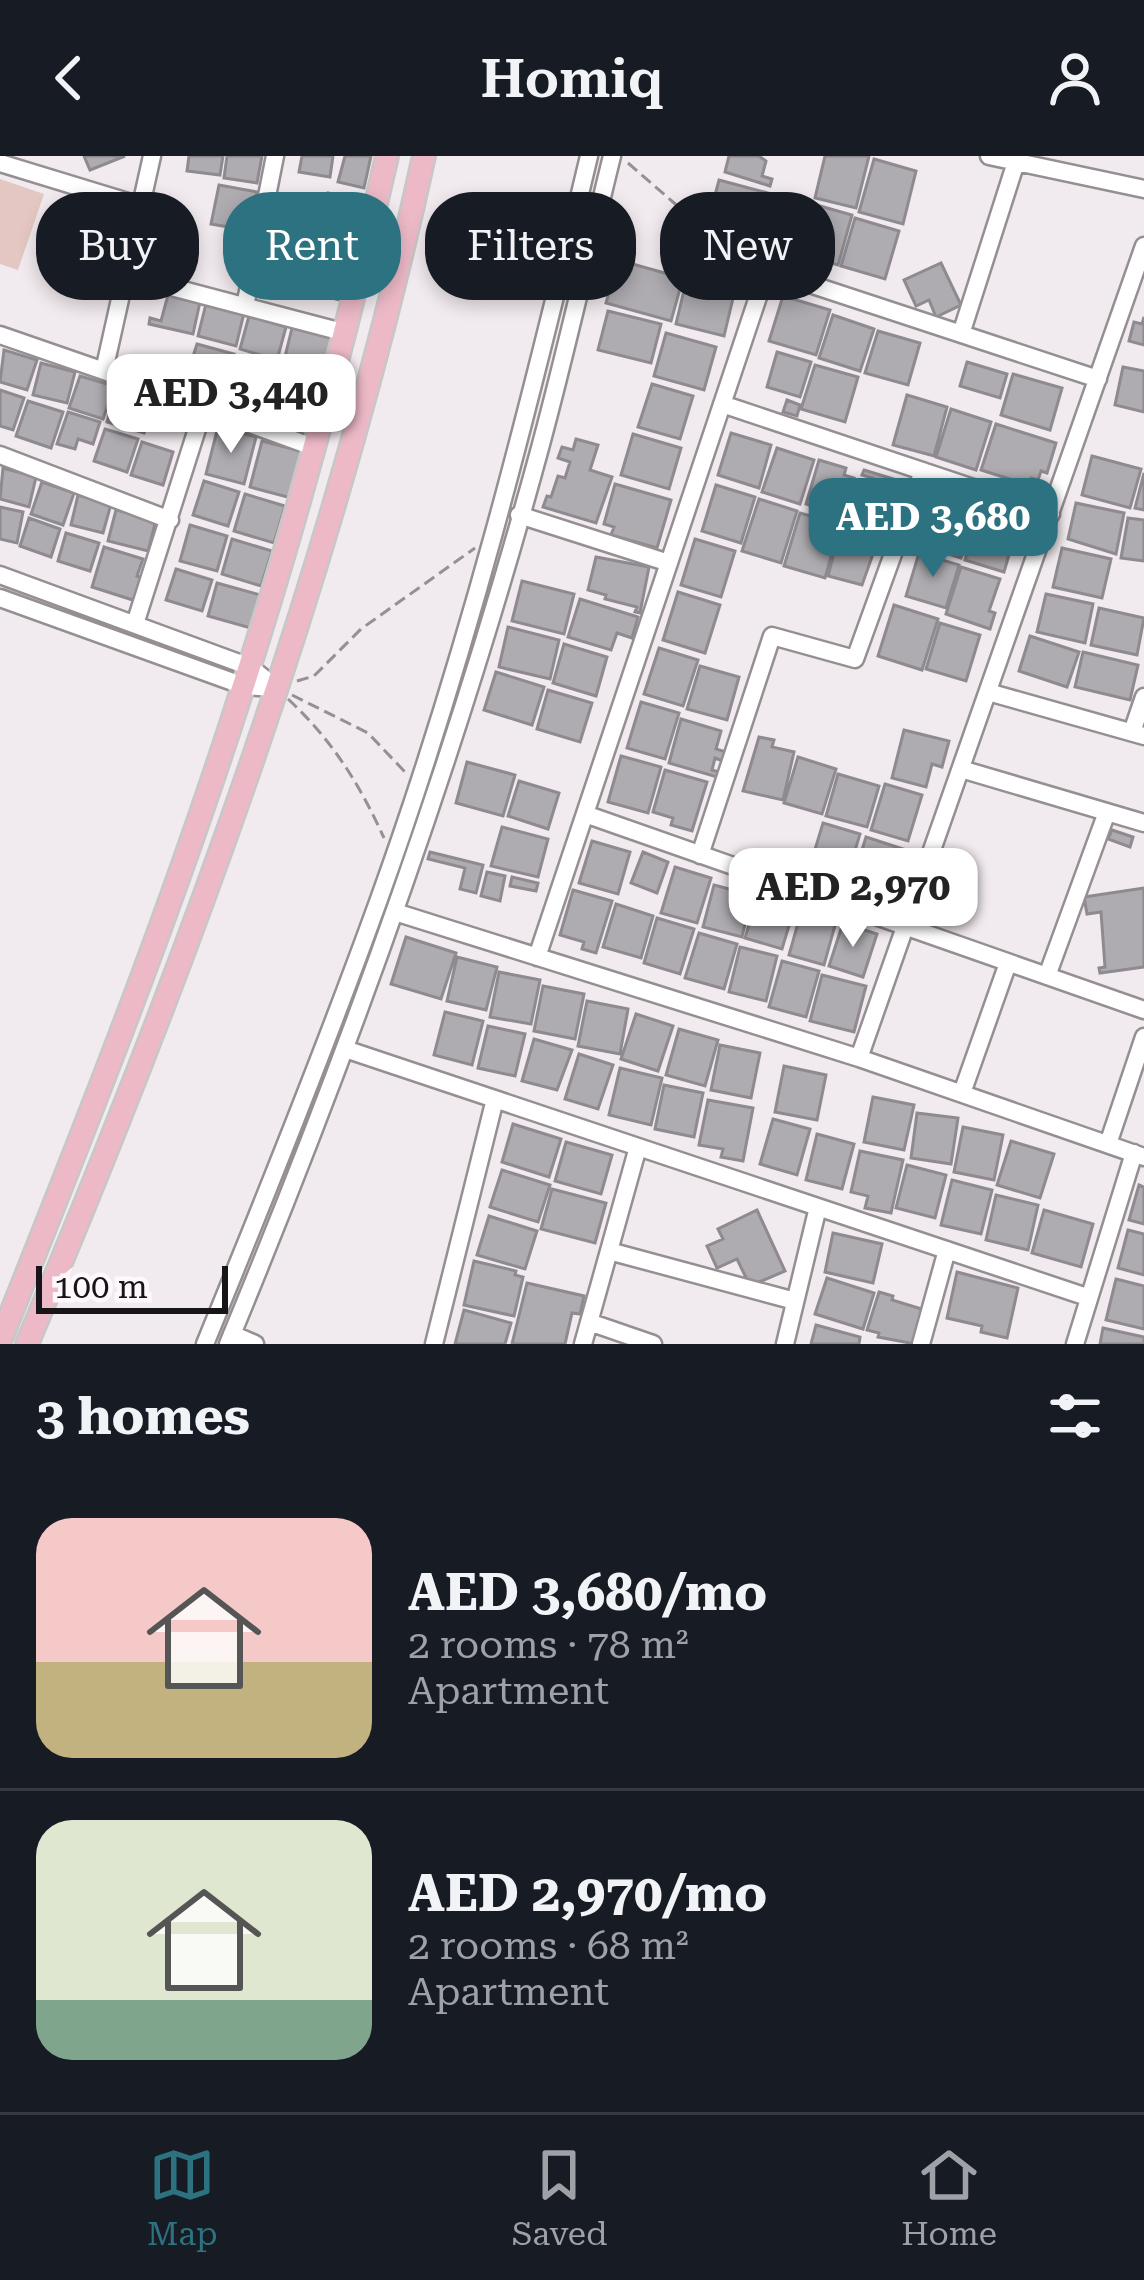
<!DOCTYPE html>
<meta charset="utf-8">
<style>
body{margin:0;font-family:"Roboto Serif",serif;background:#20242c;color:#f1f3f6;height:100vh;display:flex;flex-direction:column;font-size:45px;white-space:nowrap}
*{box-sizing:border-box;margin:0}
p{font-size:39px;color:#9ea1a6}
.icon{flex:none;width:66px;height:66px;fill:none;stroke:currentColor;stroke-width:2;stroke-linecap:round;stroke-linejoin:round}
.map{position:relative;height:1188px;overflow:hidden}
.sheet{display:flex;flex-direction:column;background:#171b24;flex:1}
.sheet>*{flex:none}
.hud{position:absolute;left:36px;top:36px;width:1074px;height:108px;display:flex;gap:24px}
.scale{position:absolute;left:36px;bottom:30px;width:192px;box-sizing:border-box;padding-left:12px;border:6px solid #171517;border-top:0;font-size:33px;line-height:42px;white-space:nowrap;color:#171517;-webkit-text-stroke:9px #fef8fc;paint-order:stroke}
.price{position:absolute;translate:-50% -102px;padding:0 27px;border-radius:24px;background:#fff;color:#222;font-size:39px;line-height:78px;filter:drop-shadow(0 3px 6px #0008)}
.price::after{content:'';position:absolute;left:50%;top:72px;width:36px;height:27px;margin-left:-18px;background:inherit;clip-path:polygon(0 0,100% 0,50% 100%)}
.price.on{background:#2d7281;color:#fff}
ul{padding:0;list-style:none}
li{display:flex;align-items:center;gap:36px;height:300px;padding:0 36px}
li+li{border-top:3px solid #363941}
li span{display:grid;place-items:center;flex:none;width:336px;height:240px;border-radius:36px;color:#555}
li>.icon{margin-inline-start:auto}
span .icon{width:144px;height:144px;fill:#fffc;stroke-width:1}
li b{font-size:51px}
h2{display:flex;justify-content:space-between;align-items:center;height:144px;padding:0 36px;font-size:51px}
.tag{padding:0 42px;border-radius:48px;background:#171b24;box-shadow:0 6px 18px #0003;font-size:42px;line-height:108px}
.tag.on{background:#2d7281;color:#fff}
header{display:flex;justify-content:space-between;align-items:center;height:156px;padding:0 36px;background:#171b24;font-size:54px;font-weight:600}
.dock{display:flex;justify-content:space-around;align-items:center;height:168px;border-top:3px solid #363941;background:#171b24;font-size:33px;color:#9ea1a6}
.dock a{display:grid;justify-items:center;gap:6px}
.dock .on{color:#2d7281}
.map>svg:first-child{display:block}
.green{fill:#e4c7c2}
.building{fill:#afacb1;stroke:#8e8a90;stroke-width:3}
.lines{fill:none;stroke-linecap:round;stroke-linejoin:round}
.minor-casing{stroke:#958f93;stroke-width:21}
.major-casing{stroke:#c7c7c7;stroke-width:26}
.path{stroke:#959093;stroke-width:3;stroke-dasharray:12 6;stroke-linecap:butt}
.minor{stroke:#fff;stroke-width:16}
.major{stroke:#edb9c7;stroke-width:21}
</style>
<header><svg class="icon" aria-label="back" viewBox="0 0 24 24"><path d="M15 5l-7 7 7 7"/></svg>Homiq<svg class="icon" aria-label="person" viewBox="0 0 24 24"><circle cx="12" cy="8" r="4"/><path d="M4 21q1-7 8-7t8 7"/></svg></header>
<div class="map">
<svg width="1144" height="1188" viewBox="0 0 1144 1188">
<rect width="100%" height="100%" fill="#f1eaee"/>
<!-- green -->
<path class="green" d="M 0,23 L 44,38 L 18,114 L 0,108 Z"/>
<!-- building -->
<path class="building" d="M 84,0 L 125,0 L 90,14 Z
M 189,0 L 223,0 L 220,19 L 187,15 Z
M 227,0 L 262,0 L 257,27 L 224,22 Z
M 302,0 L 333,0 L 330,21 L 299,16 Z
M 345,0 L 371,0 L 364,32 L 338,26 Z
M 729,0 L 759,0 L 766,5 L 762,20 L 772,23 L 770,30 L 725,16 Z
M 825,0 L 869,0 L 856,52 L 815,42 Z
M 874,3 L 916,15 L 903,68 L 859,56 Z
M 719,24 L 768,37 L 756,82 L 707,69 Z
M 219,29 L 257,36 L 252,59 L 259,61 L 257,76 L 211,68 Z
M 328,37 L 351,42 L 336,111 L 320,108 L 332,54 L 325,52 Z
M 293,41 L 311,41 L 311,54 L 293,54 Z
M 813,48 L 852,59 L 838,109 L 798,98 Z
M 278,62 L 311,66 L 309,80 L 324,82 L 324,89 L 275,82 Z
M 855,62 L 899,75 L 885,123 L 841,110 Z
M 700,79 L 754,93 L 743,134 L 689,120 Z
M 280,88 L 316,97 L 306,137 L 265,126 L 271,101 L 276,102 Z
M 618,104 L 683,122 L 671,165 L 606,147 Z
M 941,107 L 961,149 L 936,161 L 929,144 L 916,150 L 904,124 Z
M 317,116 L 348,123 L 343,145 L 312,137 Z
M 686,126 L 734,138 L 724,180 L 676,168 Z
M 168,139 L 200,146 L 193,178 L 149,168 L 150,162 L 161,165 Z
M 783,140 L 830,154 L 816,199 L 769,185 Z
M 206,148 L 244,157 L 236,190 L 198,180 Z
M 608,155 L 661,168 L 651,207 L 598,194 Z
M 833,159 L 874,173 L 860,215 L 819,202 Z
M 249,160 L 286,171 L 277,204 L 240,193 Z
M 1144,161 L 1144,189 L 1129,185 L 1134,166 L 1142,168 Z
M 292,172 L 334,182 L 316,256 L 274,246 Z
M 878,175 L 920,187 L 908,229 L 865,217 Z
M 666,177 L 716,191 L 704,234 L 654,220 Z
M 197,188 L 234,198 L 225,230 L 187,219 Z
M 4,194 L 37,204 L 27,234 L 0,226 Z
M 777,196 L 811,206 L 800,241 L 767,231 Z
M 237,202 L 274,209 L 268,241 L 231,234 Z
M 967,206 L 1007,218 L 1000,242 L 960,230 Z
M 41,207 L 75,216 L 67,247 L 33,239 Z
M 815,209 L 858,221 L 845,266 L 801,253 Z
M 1123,211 L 1144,215 L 1144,256 L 1115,249 Z
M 1013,218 L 1062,232 L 1050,274 L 1001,259 Z
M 80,220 L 114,230 L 103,263 L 69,252 Z
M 652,228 L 693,240 L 680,283 L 638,271 Z
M 0,234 L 24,242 L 13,274 L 0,270 Z
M 116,235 L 154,247 L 144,277 L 107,266 Z
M 907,239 L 947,251 L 934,300 L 893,289 Z
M 787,244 L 800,249 L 797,260 L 783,256 Z
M 28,245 L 63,256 L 51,292 L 16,280 Z
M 951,253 L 991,266 L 976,314 L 936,301 Z
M 68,256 L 100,266 L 93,288 L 78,283 L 75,293 L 57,288 Z
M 996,268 L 1056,287 L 1047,317 L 1041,315 L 1038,324 L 1031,322 L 1029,329 L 981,314 Z
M 218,271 L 256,281 L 244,328 L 206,318 Z
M 105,273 L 138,283 L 127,316 L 94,305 Z
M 731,277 L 771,289 L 759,332 L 718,319 Z
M 633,278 L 681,292 L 669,333 L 621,319 Z
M 576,283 L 598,289 L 590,314 L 612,321 L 596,367 L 543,351 L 547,340 L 551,341 L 558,320 L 565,322 L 570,306 L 558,302 L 562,291 L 573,294 Z
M 262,285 L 304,296 L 291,342 L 250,331 Z
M 142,286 L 173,296 L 163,329 L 131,319 Z
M 777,292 L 814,304 L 800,348 L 762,336 Z
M 1092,300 L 1141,313 L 1130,352 L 1082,339 Z
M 819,304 L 846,312 L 844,319 L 854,322 L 844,359 L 806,348 Z
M 3,312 L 36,321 L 29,351 L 0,343 Z
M 864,314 L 900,325 L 884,375 L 848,364 L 860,325 L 871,329 L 873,322 L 862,319 Z
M 1144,317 L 1144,354 L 1135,352 Z
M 204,325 L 239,336 L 228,370 L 193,359 Z
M 42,326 L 74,337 L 63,369 L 31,358 Z
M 615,328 L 671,344 L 657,392 L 611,379 L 614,371 L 604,368 Z
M 716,329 L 755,341 L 741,387 L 702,375 Z
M 245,338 L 285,350 L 274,387 L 234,375 Z
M 78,339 L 111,348 L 103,377 L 71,369 Z
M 759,343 L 797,355 L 781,407 L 742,395 Z
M 931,344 L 975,358 L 961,402 L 918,388 Z
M 1076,347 L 1124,357 L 1116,398 L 1068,383 Z
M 0,351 L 23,356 L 17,387 L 0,383 Z
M 116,354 L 156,364 L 148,395 L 108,385 Z
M 800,357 L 840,368 L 825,422 L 784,410 Z
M 979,359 L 1017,371 L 1004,416 L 965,404 Z
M 29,362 L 60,373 L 51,401 L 20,390 Z
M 1128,362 L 1144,364 L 1144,405 L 1121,402 Z
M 190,369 L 227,380 L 217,415 L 180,405 Z
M 841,371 L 879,381 L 862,429 L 828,420 Z
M 66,377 L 99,387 L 90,415 L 58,405 Z
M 232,383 L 272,395 L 261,430 L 222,418 Z
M 695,383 L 735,395 L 721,441 L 681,429 Z
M 104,391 L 143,403 L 137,420 L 143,422 L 136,445 L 92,431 Z
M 1062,392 L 1111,403 L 1102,442 L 1053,431 Z
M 919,397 L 959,409 L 946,452 L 906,440 Z
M 596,401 L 649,411 L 640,457 L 635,456 L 637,451 L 605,443 L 606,439 L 588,434 Z
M 961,411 L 1000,423 L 989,455 L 995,457 L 990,473 L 946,458 Z
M 176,413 L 212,424 L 202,455 L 166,444 Z
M 522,425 L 574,438 L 564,478 L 512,465 Z
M 217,427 L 264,440 L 254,473 L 208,460 Z
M 678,436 L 720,449 L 705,497 L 663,484 Z
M 1046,438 L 1093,448 L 1085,487 L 1037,476 Z
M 580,443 L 638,461 L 632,482 L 617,477 L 611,494 L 568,481 Z
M 894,449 L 938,463 L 922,514 L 878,500 Z
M 1099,452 L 1144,462 L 1137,499 L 1091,489 Z
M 940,467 L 980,479 L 966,525 L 926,513 Z
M 508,471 L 559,484 L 550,523 L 499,511 Z
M 1030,480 L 1079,496 L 1067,531 L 1019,515 Z
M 564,488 L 607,501 L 596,540 L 553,527 Z
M 659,492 L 698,504 L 683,550 L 644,538 Z
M 1083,496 L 1138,509 L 1130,544 L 1075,531 Z
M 700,510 L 739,521 L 727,564 L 687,553 Z
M 496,516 L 544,531 L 532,569 L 484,554 Z
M 548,534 L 592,547 L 580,586 L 537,573 Z
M 641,546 L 679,557 L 665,603 L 627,592 Z
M 681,563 L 721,575 L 716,593 L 726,596 L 723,605 L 715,602 L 712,614 L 719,616 L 717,621 L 669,607 Z
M 904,574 L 949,585 L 942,611 L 932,608 L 926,631 L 892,622 Z
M 759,581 L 774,584 L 772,591 L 794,596 L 783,644 L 743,635 Z
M 621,600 L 661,611 L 648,657 L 608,646 Z
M 798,601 L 836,613 L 822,658 L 784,647 Z
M 467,606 L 515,619 L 503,660 L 456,647 Z
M 665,614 L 707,626 L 692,675 L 671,669 L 673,662 L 653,656 Z
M 838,618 L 879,630 L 867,671 L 826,660 Z
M 519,625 L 559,637 L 548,673 L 508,660 Z
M 885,628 L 922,639 L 908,685 L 871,674 Z
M 823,667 L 860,678 L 847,721 L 810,710 Z
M 502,671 L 548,683 L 538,721 L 491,710 Z
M 1112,674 L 1133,681 L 1130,691 L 1108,683 Z
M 866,681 L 903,693 L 888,742 L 851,730 Z
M 592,685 L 630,696 L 618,738 L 579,727 Z
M 430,696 L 483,709 L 476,737 L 460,733 L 465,712 L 428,703 Z
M 643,696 L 668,706 L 657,737 L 631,727 Z
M 675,711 L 711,722 L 697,767 L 661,757 Z
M 487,716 L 505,720 L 500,745 L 481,740 Z
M 512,721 L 538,727 L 536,735 L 510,730 Z
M 714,729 L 752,739 L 742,781 L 703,771 Z
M 1144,732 L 1144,811 L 1100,817 L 1099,812 L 1105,811 L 1101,756 L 1087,758 L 1084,741 Z
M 573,734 L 612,745 L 596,797 L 582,793 L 584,786 L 560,779 Z
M 780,739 L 795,746 L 791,756 L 776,749 Z
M 616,748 L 653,760 L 641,802 L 603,791 Z
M 754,752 L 791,763 L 782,793 L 745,782 Z
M 802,753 L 837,762 L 824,809 L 789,799 Z
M 657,762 L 694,773 L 680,818 L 644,807 Z
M 843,767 L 877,778 L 863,821 L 829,810 Z
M 699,777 L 737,788 L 724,833 L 685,822 Z
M 406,781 L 456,797 L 441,843 L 391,828 Z
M 740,791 L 777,800 L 766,845 L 729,836 Z
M 457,801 L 497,811 L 486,854 L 447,845 Z
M 782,805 L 819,815 L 806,861 L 769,851 Z
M 499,816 L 540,824 L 531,868 L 490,861 Z
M 822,819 L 866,830 L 854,876 L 810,865 Z
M 543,830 L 584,838 L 575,883 L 534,875 Z
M 587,845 L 628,853 L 620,898 L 578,890 Z
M 445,856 L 483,865 L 472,909 L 434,899 Z
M 636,858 L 673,870 L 658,915 L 621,903 Z
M 488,870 L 525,878 L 515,920 L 478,912 Z
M 679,873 L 718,884 L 705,930 L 666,919 Z
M 534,883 L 572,894 L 557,934 L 522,925 Z
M 720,889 L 760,897 L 751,942 L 711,934 Z
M 579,898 L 613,909 L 598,953 L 565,943 Z
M 784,910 L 826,919 L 817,964 L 775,956 Z
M 620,912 L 662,922 L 651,969 L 609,959 Z
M 664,929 L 703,937 L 694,981 L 655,973 Z
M 873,941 L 914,949 L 904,994 L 864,986 Z
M 708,944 L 753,952 L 743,1005 L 721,1001 L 723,993 L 699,989 Z
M 917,957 L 958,962 L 951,1008 L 911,1002 Z
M 773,963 L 810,973 L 797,1019 L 760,1008 Z
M 513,968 L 561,983 L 549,1021 L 502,1006 Z
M 963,971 L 1003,979 L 994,1024 L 954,1016 Z
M 817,978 L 854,988 L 842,1033 L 806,1024 Z
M 1011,985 L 1054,998 L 1040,1042 L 997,1029 Z
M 566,986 L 612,999 L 601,1038 L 555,1025 Z
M 860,995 L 903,1004 L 891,1057 L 865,1052 L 868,1040 L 851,1036 Z
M 907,1009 L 946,1019 L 935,1062 L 896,1052 Z
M 502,1014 L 550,1029 L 538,1066 L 490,1051 Z
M 952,1024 L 992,1034 L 981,1078 L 941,1069 Z
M 1139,1029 L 1144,1031 L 1144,1068 L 1129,1064 Z
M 552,1033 L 606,1047 L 595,1087 L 541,1073 Z
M 996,1039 L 1038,1049 L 1028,1094 L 986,1084 Z
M 757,1054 L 785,1115 L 750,1130 L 737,1103 L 717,1112 L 707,1090 L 723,1083 L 718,1073 Z
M 1044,1054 L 1093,1068 L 1081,1111 L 1032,1097 Z
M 489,1060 L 537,1075 L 525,1113 L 477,1099 Z
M 1128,1074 L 1144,1078 L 1144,1119 L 1118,1112 Z
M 833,1077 L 882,1088 L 873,1127 L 825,1116 Z
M 474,1105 L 516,1115 L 515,1119 L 523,1121 L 514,1160 L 464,1149 Z
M 957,1116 L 1018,1132 L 1007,1182 L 981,1176 L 982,1170 L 947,1162 Z
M 827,1122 L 874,1137 L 863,1173 L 815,1158 Z
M 1116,1123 L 1144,1130 L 1144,1173 L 1106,1164 Z
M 527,1127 L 584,1140 L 580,1158 L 572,1157 L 565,1188 L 512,1188 Z
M 879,1136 L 893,1140 L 892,1144 L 925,1154 L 915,1188 L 878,1181 L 879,1177 L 867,1174 Z
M 464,1154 L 511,1167 L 505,1188 L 455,1188 Z
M 816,1169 L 860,1181 L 859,1188 L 811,1188 Z
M 1103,1172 L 1144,1181 L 1144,1188 L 1100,1188 Z"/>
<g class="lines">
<!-- minor casing -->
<g class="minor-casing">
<path id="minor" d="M 152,0 L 104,215 L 316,292
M 989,0 L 1144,33
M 0,7 L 141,50
M 126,119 L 346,177
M 245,150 L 275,0
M 961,178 L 1016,6
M 0,179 L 104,215
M 722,248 L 1051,358
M 0,299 L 170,364
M 519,359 L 669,407
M 0,419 L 250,511 L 276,532
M 0,442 L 244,530 L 276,532
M 135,468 L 204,251
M 988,536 L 1144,580
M 1132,576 L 1144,541
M 961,613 L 1144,667
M 585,658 L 1144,854
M 700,699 L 772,480 L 855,503 L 923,315
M 395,756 L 859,902 L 1144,1001
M 537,801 L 767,114 L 1098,223
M 1047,820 L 1107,656
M 345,893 L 1087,1141
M 859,902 L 1144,90
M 962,937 L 1008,807
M 1108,988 L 1144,881
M 609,1095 L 795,1145
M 589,1166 L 653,1188
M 232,1178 L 255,1188
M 205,1188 C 265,1042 324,895 378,746 C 466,503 529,252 589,0
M 228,1188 C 349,896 457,598 540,292 C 566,196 588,97 612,0
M 434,1188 L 495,943
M 583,1188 L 638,991
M 785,1188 L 818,1051
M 921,1188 L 947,1094
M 1075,1188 L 1134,997"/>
</g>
<!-- major casing -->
<g class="major-casing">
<path id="major" d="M 0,1185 C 81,982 162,779 230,571 C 292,383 343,193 387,0
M 27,1188 C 189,804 335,408 424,0"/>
</g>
<!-- path -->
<path class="path" d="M 628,7 L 711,79 L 757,88 L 762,101
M 297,525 L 314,520 L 361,473 L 475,392
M 292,539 L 368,577 L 406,617
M 288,543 C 332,584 359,627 384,682"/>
<!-- minor -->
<use href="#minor" class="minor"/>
<!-- major -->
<use href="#major" class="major"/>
</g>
</svg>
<div class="scale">100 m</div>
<b class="price" style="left:231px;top:300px">AED 3,440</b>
<b class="price on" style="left:933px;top:424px">AED 3,680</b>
<b class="price" style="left:853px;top:794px">AED 2,970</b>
<div class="hud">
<a class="tag">Buy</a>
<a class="tag on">Rent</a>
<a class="tag">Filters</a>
<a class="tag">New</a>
</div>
</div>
<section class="sheet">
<h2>3 homes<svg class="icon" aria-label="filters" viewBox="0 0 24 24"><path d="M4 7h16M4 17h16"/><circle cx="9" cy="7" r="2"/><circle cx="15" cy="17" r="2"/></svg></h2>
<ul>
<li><span style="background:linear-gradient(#f6c9c9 60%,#c2b280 0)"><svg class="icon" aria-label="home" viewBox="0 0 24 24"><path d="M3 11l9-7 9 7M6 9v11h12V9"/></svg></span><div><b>AED 3,680/mo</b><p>2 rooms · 78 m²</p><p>Apartment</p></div></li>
<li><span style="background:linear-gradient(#dfe7d0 75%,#7fa58c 0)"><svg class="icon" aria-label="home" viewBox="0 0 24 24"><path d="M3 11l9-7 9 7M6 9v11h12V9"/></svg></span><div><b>AED 2,970/mo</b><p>2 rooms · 68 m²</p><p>Apartment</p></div></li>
</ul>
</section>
<nav class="dock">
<a class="on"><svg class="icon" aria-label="map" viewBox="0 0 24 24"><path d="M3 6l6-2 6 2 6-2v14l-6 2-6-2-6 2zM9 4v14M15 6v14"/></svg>Map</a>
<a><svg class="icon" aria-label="saved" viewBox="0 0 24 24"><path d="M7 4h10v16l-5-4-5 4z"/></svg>Saved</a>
<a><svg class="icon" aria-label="home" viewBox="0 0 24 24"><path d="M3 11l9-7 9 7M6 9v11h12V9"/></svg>Home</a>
</nav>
